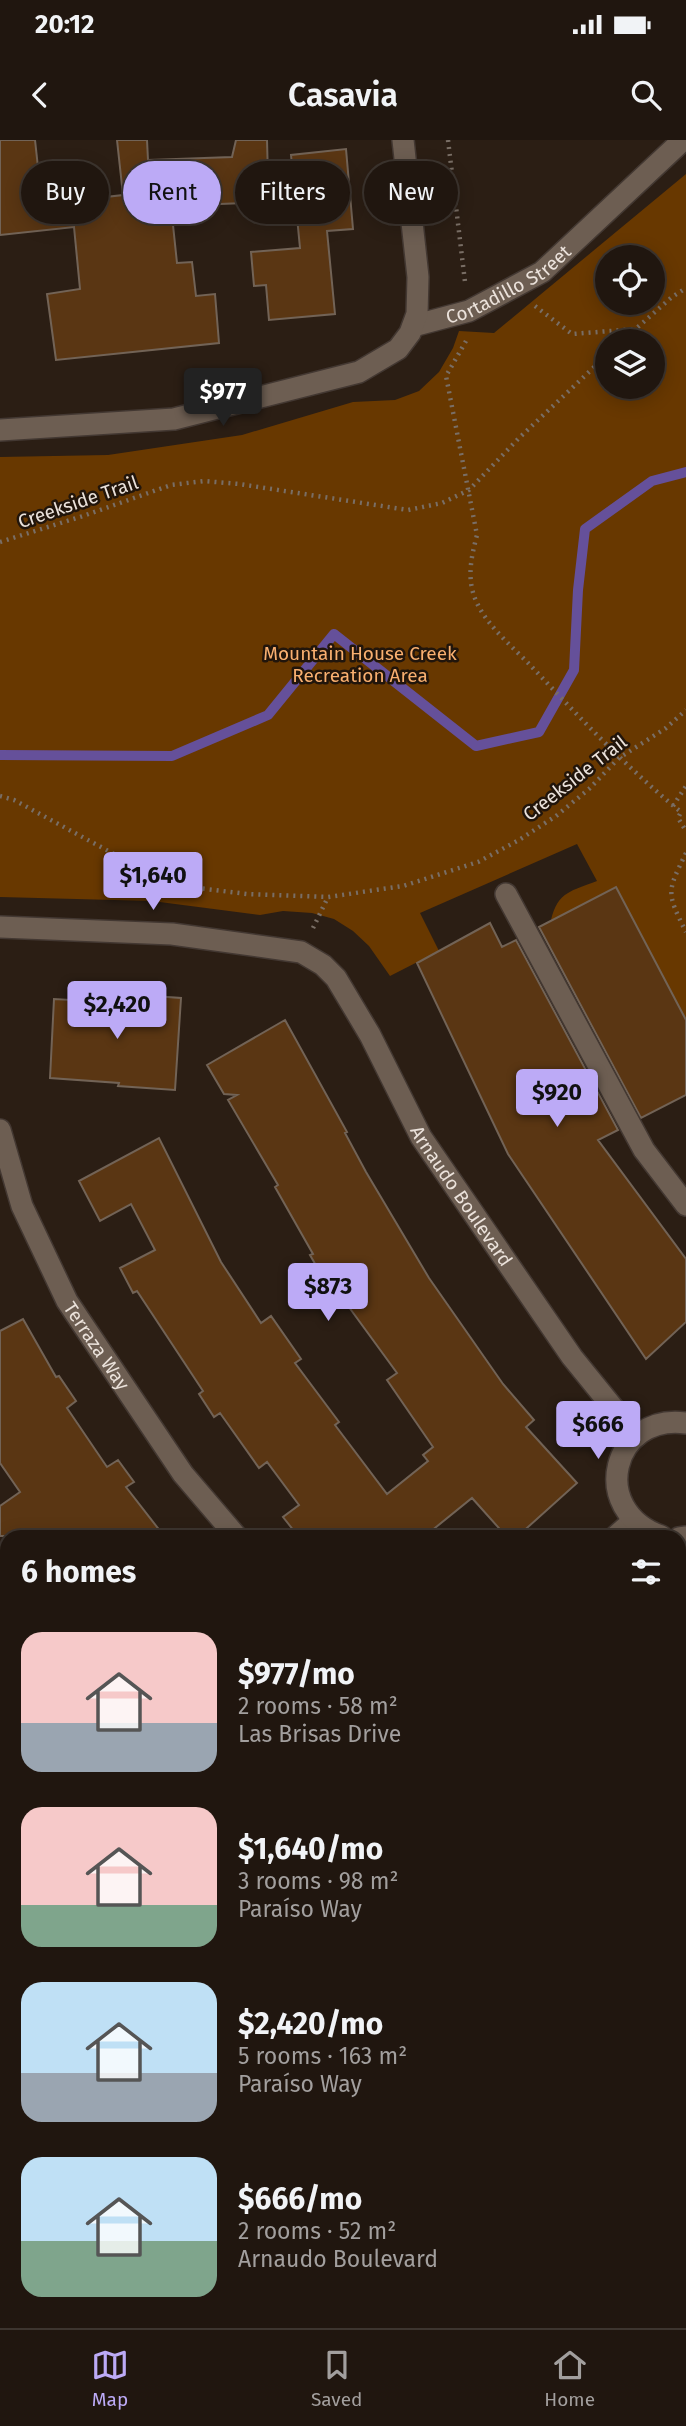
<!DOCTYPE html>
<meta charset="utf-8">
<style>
body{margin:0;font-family:"Fira Sans",sans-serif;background:#2d231d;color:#f1f3f6;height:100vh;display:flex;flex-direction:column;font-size:26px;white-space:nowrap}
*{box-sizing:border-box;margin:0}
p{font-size:23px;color:#a29f9e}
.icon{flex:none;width:38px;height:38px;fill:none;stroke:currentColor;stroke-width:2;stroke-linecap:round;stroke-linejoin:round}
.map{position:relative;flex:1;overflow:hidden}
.sheet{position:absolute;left:0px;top:1390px;width:686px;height:800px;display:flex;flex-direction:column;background:#20160f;border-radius:21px 21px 0 0;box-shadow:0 4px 18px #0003,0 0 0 2px #3d352f}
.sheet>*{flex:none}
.guide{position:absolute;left:21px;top:21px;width:644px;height:63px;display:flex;gap:14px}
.buttons{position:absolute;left:595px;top:105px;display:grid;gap:14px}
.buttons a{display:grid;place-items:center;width:70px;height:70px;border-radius:50%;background:#20160f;box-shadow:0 4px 18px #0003,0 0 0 2px #3d352f;font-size:35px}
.price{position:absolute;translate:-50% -60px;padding:0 16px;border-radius:7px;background:#bcaaf6;color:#111;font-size:23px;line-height:46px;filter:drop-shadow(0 2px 4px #0008)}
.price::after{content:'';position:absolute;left:50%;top:42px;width:21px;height:16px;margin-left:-10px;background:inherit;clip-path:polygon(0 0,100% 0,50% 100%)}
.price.selected{background:#222;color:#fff}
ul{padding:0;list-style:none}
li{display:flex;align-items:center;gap:21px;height:175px;padding:0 21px}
li span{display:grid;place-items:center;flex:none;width:196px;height:140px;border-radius:21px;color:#555}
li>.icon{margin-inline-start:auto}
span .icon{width:84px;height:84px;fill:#fffc;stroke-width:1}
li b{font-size:30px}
h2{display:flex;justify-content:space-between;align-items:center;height:84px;padding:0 21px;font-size:30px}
.chip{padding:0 24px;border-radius:32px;background:#20160f;box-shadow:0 4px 18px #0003,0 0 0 2px #3d352f;font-size:24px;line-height:63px}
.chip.selected{background:#bcaaf6;color:#111}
.status{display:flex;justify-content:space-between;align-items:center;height:49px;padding:0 35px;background:#20160f;direction:ltr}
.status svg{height:19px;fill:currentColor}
header{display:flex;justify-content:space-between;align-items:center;height:91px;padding:0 21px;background:#20160f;font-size:32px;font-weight:600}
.dock{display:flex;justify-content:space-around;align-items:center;height:98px;border-top:2px solid #3d352f;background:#20160f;font-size:19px;color:#a29f9e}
.dock a{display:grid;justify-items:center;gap:4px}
.dock .selected{color:#bcaaf6}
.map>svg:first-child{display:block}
.green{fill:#683800;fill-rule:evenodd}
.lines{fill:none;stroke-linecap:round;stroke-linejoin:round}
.stream{stroke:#65509a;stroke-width:10}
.building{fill:#5a3613;stroke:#726356;stroke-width:2}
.minor-casing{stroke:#433832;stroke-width:24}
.major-casing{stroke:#433832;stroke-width:24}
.path{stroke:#796e65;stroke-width:4.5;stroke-dasharray:2 5;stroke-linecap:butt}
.minor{stroke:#6d5e52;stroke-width:21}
.major{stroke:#9683b3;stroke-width:21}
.labels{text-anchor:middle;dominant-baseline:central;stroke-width:5;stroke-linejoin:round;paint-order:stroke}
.street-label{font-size:19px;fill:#ebe2db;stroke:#21150b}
.park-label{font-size:19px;fill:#fab070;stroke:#21150b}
</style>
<div class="status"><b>20:12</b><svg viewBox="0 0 49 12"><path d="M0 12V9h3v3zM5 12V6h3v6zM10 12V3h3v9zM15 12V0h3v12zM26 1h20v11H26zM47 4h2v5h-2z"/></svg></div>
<header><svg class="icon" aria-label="back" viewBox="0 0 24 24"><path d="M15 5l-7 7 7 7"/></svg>Casavia<svg class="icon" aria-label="search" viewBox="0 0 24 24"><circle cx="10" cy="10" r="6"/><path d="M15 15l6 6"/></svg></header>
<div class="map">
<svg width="686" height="2188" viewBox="0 0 686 2188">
<rect width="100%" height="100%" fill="#2b1e14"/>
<!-- green -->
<path class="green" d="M 686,34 L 686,882 L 615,751 L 551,780 C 558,751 572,751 597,741 L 577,704 L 420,773 L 439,811 L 390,836 L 369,806 L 353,791 L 334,779 L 312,773 L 283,771 L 260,775 L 152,761 L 0,757 L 0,317 L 108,315 L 242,295 L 353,262 L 395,260 L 419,251 L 439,232 L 453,208 L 459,191 L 494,193 ZM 607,117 L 653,117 L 653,163 L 607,163 ZM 607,201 L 653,201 L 653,247 L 607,247 Z"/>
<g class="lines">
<!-- stream -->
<path class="stream" d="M 0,615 L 172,616 L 268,575 L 334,494 L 476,606 L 539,592 L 574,530 L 578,450 L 585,389 L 652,341 L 686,332"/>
</g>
<!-- building -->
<path class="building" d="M 0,0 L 35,0 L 42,64 L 123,55 L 117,0 L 147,0 L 148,20 L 232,17 L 236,0 L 267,0 L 268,38 L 242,39 L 244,63 L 171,66 L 177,123 L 192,122 L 196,156 L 215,154 L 219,203 L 56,220 L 47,154 L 80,149 L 74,87 L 0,95 Z
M 346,9 L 353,89 L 327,91 L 335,174 L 269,180 L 266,145 L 254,146 L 251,112 L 300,108 L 291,15 Z
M 616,747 L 686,880 L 686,955 L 641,978 L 539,787 Z
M 490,783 L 502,807 L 516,800 L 618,990 L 598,1000 L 686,1119 L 686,1182 L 646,1219 L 508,1014 L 417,823 Z
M 125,854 L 181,858 L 175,950 L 118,946 L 119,943 L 50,938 L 54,859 L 124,863 Z
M 285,880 L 347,992 L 345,993 L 366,1032 L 429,1138 L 503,1244 L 534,1280 L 526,1287 L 577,1343 L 518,1396 L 506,1396 L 472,1358 L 425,1396 L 298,1396 L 283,1377 L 299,1365 L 267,1322 L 259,1328 L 220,1273 L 214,1277 L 199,1254 L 203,1251 L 137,1151 L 133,1153 L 120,1128 L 155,1110 L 131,1064 L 100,1081 L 79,1041 L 159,998 L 221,1122 L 261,1183 L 271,1176 L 301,1219 L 295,1223 L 339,1282 L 335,1285 L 387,1354 L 428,1321 L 423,1315 L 433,1307 L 387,1240 L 397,1233 L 343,1159 L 337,1162 L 310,1115 L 313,1114 L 275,1047 L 278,1045 L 228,960 L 237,955 L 224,954 L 207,925 Z
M 23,1179 L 56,1237 L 59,1236 L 76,1261 L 67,1268 L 107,1327 L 118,1320 L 134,1342 L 126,1347 L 164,1396 L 0,1396 L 0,1366 L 20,1352 L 0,1323 L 0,1191 Z"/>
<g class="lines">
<!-- minor casing -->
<g class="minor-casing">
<g id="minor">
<path id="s1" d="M 413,186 L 469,171 L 542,132 L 683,0"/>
<path d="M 0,290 L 174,279 L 359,232 L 398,209 L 410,193 L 417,174 L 418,137 L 403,0"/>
<path d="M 506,754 L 644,1010 L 686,1065"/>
<path id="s2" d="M 0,787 L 172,794 L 301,812 L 323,825 L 336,838 L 370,895 L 421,997 L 572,1217 L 636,1296"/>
<path id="s3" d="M 0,990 L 22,1066 L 67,1161 L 183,1334 L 236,1396"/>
<path d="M 616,1396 L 633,1381"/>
<path d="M 661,1396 C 588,1370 612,1273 686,1283"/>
<path d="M 679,1398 L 686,1397"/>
<path d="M 0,1694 L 7,1704"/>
<path d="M 0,1893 L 7,1887"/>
<path d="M 0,1958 L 7,1968"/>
</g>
</g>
<!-- major casing -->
<g class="major-casing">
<path id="major" d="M 679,1823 L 686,1817
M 679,1899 L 686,1894
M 209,2188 L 217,2182
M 306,2188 L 314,2182"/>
</g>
<!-- path -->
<path class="path" d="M 448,0 L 465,142
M 535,166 L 572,194 L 636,189
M 466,201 L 446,236 L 477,395 C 471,418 466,440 477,463 C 488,487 514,508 532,527 C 580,578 627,628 681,672 L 678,678 L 686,691
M 622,201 L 672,157 L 686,148
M 0,402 L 83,376 L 171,345 L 204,341 L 239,344 L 408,370 L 442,363 L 469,350 L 519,298 L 607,215
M 0,656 L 14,660 L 149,733 L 198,748 L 247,754 L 328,757 L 403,746 L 478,722 L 519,700 L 556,676 L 589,649 L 619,618 L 666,588 L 686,570
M 673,666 L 686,646
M 686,713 C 667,752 666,752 686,792
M 313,788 L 328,757"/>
<!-- minor -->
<use href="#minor" class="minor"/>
<!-- major -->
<use href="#major" class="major"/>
</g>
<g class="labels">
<!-- street labels -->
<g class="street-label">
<text stroke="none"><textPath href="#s1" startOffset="105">Cortadillo Street</textPath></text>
<text transform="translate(78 362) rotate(-19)">Creekside Trail</text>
<text transform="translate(575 638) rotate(-38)">Creekside Trail</text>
<text stroke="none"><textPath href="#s2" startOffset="598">Arnaudo Boulevard</textPath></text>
<text stroke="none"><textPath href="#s3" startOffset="238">Terraza Way</textPath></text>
</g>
<!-- park labels -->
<g class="park-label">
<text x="360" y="513">Mountain House Creek<tspan x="360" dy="22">Recreation Area</tspan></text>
</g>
</g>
</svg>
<div class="buttons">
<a><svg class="icon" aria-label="locate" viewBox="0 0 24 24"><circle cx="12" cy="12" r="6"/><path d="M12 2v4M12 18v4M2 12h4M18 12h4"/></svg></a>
<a><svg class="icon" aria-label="layers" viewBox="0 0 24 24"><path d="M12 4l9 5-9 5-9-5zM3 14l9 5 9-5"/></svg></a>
</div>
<b class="price selected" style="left:223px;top:288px">$977</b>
<b class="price" style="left:153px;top:772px">$1,640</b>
<b class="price" style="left:117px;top:901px">$2,420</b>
<b class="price" style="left:557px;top:989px">$920</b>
<b class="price" style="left:328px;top:1183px">$873</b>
<b class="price" style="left:598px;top:1321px">$666</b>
<div class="guide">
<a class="chip">Buy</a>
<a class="chip selected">Rent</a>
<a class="chip">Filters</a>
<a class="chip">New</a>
</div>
<section class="sheet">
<h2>6 homes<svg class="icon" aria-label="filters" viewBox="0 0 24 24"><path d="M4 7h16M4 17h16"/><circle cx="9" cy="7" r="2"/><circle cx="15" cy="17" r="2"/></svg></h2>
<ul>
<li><span style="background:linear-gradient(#f6c9c9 65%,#9aa5b1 0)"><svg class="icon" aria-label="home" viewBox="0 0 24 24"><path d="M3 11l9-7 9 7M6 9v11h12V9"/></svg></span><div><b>$977/mo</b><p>2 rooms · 58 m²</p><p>Las Brisas Drive</p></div></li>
<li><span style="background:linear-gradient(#f6c9c9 70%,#7fa58c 0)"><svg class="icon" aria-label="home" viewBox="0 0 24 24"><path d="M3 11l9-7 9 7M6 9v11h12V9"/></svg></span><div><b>$1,640/mo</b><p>3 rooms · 98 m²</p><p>Paraíso Way</p></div></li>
<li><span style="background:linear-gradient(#bfe0f5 65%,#9aa5b1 0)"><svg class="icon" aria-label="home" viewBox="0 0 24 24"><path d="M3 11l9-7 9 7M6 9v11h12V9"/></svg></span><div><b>$2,420/mo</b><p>5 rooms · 163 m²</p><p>Paraíso Way</p></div></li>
<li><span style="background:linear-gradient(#bfe0f5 60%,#7fa58c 0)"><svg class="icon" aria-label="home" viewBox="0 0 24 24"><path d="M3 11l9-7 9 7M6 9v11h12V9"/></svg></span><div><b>$666/mo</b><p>2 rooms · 52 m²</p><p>Arnaudo Boulevard</p></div></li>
</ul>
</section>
</div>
<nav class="dock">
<a class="selected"><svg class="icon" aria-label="map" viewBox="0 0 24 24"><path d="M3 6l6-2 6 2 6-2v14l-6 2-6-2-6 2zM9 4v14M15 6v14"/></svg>Map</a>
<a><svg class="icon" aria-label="saved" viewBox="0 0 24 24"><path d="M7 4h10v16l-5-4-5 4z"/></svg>Saved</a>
<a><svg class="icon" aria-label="home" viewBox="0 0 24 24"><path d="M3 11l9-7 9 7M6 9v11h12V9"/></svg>Home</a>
</nav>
